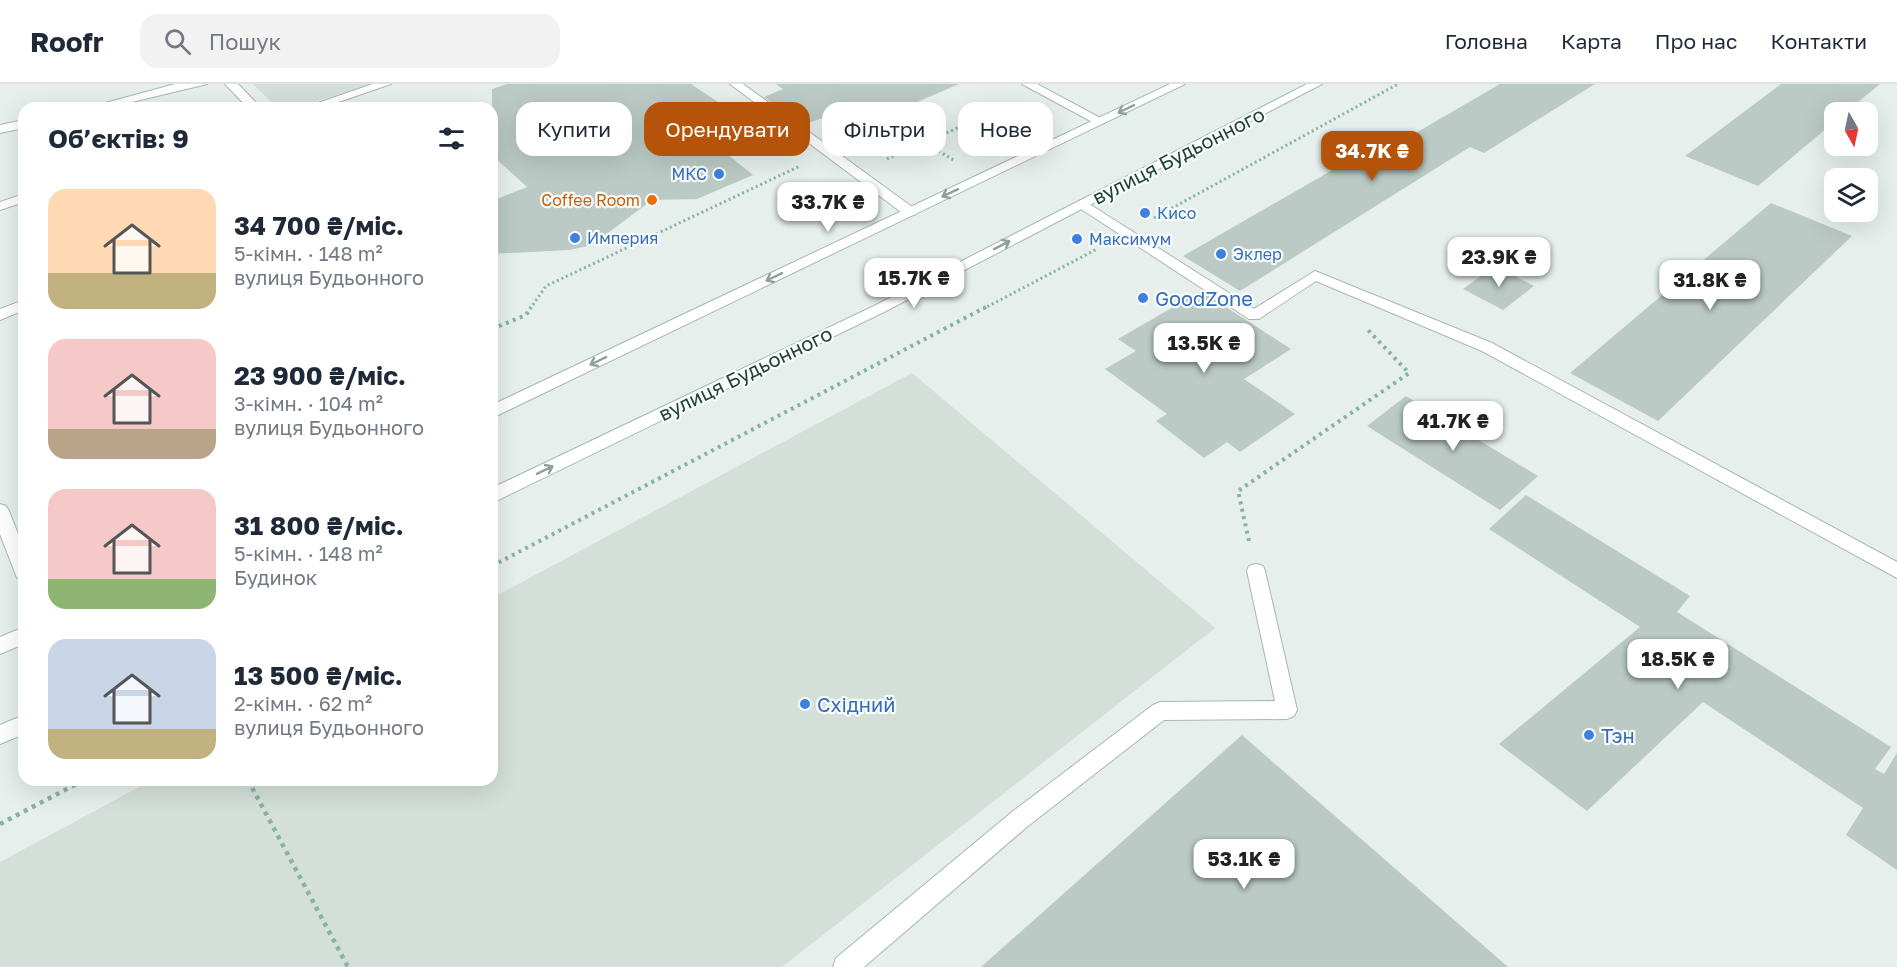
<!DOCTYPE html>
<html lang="uk">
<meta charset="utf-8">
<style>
body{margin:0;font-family:"Golos Text",sans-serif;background:#f2f2f3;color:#1f2937;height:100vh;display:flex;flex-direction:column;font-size:22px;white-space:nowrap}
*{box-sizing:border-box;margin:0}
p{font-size:20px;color:#747a83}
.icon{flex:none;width:33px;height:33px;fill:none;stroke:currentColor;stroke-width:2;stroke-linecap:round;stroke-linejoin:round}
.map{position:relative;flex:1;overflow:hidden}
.sheet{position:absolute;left:18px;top:18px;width:480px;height:684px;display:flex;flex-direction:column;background:#fff;border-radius:18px;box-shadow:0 6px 24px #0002}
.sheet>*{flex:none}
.guide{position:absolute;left:516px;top:18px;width:570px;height:54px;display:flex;gap:12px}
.needle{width:39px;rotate:171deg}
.controls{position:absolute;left:1824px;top:18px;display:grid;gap:12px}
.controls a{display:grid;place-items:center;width:54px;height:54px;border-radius:12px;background:#fff;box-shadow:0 6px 24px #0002;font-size:30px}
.price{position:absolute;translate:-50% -51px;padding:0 14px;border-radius:12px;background:#fff;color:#222;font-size:20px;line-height:39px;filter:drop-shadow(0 2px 3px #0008)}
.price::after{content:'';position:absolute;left:50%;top:36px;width:18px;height:14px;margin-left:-9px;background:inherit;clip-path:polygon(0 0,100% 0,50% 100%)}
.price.current{background:#b45309;color:#fff}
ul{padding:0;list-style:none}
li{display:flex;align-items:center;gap:18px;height:150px;padding:0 30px}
li span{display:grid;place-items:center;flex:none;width:168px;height:120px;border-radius:18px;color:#555}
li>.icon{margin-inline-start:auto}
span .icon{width:72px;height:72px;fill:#fffc;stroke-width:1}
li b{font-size:26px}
h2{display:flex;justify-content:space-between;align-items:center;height:72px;padding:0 30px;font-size:26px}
.chip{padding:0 21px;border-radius:18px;background:#fff;box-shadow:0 6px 24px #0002;font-size:21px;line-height:54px}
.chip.current{background:#b45309;color:#fff}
header{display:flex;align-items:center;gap:36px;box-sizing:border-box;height:84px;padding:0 30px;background:#fff;border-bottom:2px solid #e0e1e3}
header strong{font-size:28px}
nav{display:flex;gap:33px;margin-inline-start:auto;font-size:21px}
.search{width:420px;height:54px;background:#f2f2f3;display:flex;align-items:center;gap:15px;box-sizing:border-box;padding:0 21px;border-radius:18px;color:#747a83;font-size:22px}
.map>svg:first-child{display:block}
.built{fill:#d4dfda}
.building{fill:#bbcac4}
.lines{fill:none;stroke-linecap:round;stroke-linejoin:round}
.lane-casing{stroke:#a8b8b2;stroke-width:2}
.secondary-casing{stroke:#a4bbb3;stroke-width:2}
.path-far2{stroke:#86b3a5;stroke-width:3;stroke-dasharray:2 3;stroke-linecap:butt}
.path-far1{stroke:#86b3a5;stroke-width:4;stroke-dasharray:3 4.5;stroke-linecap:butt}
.path{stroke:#86b3a5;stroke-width:4.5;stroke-dasharray:4 5;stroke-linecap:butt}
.lane{fill:#fff;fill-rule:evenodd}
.secondary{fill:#fff;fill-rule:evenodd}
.oneway{stroke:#92a09c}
.shop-dot{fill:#3f7fe0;stroke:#f7fbf9;stroke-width:2}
.food-dot{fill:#e8710a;stroke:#f7fbf9;stroke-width:2}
.labels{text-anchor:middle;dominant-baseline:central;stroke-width:4.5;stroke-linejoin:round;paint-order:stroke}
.far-shop-label{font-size:16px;fill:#366cbe;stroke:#f7fbf9;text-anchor:start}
.far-food-label{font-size:16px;fill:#c56008;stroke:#f7fbf9;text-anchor:end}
.street-label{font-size:20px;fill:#24423a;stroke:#f7fbf9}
.shop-label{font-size:20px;fill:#366cbe;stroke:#f7fbf9;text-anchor:start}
</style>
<header>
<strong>Roofr</strong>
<div class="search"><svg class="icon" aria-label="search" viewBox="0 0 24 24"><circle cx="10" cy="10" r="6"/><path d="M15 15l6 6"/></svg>Пошук</div>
<nav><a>Головна</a><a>Карта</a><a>Про нас</a><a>Контакти</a></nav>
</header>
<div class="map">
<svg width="1897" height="883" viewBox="0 0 1897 883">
<rect width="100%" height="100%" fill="#e6efeb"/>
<!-- built -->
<path class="built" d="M 253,0 L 372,0 L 295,24 L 277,24 Z
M 912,289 L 1215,544 L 782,883 L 0,883 L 0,778 L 152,696 L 492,696 L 492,514 Z"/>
<!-- building -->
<path class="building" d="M 507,0 L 691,0 L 730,26 L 750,18 L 789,47 L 727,70 L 753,91 L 697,115 L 652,116 L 592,161 L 569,166 L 492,170 L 492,117 L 527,103 L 492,71 L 492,5 Z
M 776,0 L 959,0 L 847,48 L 825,33 L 803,41 L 764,13 L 783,5 Z
M 1500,0 L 1595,0 L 1484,69 L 1470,63 L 1240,207 L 1183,172 L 1348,77 L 1359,82 Z
M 1781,0 L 1880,0 L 1846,28 L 1834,28 L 1834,38 L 1758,102 L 1685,72 Z
M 1771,119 L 1852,152 L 1658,337 L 1570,289 Z
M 1495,182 L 1534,202 L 1503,226 L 1463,205 Z
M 1201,207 L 1291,265 L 1244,295 L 1295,330 L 1240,368 L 1227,358 L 1204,374 L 1156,337 L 1167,330 L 1105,285 L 1136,267 L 1118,255 Z
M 1406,312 L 1538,392 L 1500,426 L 1367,342 Z
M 1526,411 L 1690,512 L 1677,528 L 1891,663 L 1875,685 L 1884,690 L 1897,669 L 1897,786 L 1846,751 L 1863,724 L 1703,618 L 1587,727 L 1499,660 L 1640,543 L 1489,445 Z
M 1242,651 L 1508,883 L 981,883 Z"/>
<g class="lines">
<!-- lane casing -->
<g class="lane-casing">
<path id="lane" d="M 175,0 L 207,0 L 107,24 L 87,24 Z
M 225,0 L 238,0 L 261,24 L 248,24 Z
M 373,0 L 391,0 L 321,24 L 303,24 Z
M 730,0 L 743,0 L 915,125 L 915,131 L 905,131 Z
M 1022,0 L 1037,0 L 1106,37 L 1096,40 Z
M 24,36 L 24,44 L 0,49 L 0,41 Z
M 24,110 L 24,118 L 0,126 L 0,118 Z
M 1083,116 L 1254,225 L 1315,187 L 1492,259 L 1897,478 L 1897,494 L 1482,267 L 1316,197 L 1259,235 L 1249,235 L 1078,123 L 1076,120 Z
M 24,216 L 24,226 L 0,236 L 0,225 Z
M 0,420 L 6,422 L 9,427 L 24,465 L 24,496 L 17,494 L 0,450 Z
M 1256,480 L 1263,482 L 1265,487 L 1297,626 L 1294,632 L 1287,635 L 1164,636 L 1028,742 L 864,883 L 833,883 L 836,874 L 1012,728 L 1153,621 L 1160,618 L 1275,617 L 1247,487 L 1249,482 Z"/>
</g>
<!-- secondary casing -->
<g class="secondary-casing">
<path id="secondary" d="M 1170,0 L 1185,0 L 492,334 L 492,321 Z
M 1307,0 L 1322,0 L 884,228 L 492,419 L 492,404 L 874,222 Z
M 24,543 L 24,560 L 0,570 L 0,553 Z
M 24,631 L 24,650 L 0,660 L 0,641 Z"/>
</g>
<!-- path-far2 -->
<path class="path-far2" d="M 926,59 L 955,77
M 887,75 L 1012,20
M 1154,134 L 1398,0
M 530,225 L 546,202 L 800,82
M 983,225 L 1097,165"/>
<!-- path-far1 -->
<path class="path-far1" d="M 492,245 L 526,231 L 531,223
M 1249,457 L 1238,407 L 1409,289 L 1368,246
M 492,482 L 986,223"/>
<!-- path -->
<path class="path" d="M 248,696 L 348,883
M 0,740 L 84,696"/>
<!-- lane -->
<use href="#lane" class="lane"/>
<!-- secondary -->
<use href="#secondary" class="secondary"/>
</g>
<!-- one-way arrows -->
<defs><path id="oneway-shaft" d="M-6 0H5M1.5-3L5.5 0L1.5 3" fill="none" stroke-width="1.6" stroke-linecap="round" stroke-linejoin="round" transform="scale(1.5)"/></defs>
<g class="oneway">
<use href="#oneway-shaft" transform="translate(1126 25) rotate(154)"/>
<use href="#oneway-shaft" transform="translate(950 109) rotate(155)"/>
<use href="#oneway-shaft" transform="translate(1002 161) rotate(-27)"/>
<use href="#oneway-shaft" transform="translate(774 193) rotate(154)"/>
<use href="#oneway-shaft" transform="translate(598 277) rotate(154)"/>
<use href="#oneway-shaft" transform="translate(545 386) rotate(-26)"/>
</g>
<!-- markers -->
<g class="shop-dot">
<circle cx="719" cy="90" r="6"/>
<circle cx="1145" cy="129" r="6"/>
<circle cx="575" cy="154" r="6"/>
<circle cx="1077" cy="155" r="6"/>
<circle cx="1221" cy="170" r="6"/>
<circle cx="1143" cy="214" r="6"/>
<circle cx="805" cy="620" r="6"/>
<circle cx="1589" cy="651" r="6"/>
</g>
<circle class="food-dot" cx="652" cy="116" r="6"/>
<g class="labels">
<!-- far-shop labels -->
<g class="far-shop-label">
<text x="707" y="90" text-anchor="end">МКС</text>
<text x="1157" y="129">Кисо</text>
<text x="587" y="154">Империя</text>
<text x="1089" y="155">Максимум</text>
<text x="1233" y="170">Эклер</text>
</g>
<!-- far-food labels -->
<g class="far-food-label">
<text x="640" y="116">Coffee Room</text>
</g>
<!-- street labels -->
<g class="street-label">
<text transform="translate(1178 71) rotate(-27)">вулиця Будьонного</text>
<text transform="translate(745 289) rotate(-26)">вулиця Будьонного</text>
</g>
<!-- shop labels -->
<g class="shop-label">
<text x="1155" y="214">GoodZone</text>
<text x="817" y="620">Східний</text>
<text x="1601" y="651">Тэн</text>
</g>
</g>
</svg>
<div class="controls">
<a><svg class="needle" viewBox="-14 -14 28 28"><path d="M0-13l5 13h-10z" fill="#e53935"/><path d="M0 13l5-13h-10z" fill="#747a83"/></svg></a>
<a><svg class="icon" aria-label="layers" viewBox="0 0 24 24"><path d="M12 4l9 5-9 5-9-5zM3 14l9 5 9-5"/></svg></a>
</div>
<b class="price current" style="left:1372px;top:98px">34.7K ₴</b>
<b class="price" style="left:828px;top:149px">33.7K ₴</b>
<b class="price" style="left:1499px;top:204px">23.9K ₴</b>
<b class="price" style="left:914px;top:225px">15.7K ₴</b>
<b class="price" style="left:1710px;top:227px">31.8K ₴</b>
<b class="price" style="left:1204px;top:290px">13.5K ₴</b>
<b class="price" style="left:1453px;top:368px">41.7K ₴</b>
<b class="price" style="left:1678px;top:606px">18.5K ₴</b>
<b class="price" style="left:1244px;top:806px">53.1K ₴</b>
<div class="guide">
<a class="chip">Купити</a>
<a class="chip current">Орендувати</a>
<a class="chip">Фільтри</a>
<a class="chip">Нове</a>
</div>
<section class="sheet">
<h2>Об’єктів: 9<svg class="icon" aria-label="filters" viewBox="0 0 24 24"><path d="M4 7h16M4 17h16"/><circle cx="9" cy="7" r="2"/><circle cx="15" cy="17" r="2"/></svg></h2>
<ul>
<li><span style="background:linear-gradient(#ffd9b3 70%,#c2b280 0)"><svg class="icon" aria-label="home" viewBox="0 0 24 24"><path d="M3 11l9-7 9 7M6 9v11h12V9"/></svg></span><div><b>34 700 ₴/міс.</b><p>5-кімн. · 148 m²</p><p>вулиця Будьонного</p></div></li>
<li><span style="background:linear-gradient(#f6c9c9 75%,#b9a48a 0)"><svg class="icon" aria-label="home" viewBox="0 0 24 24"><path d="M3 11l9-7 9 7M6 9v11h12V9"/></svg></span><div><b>23 900 ₴/міс.</b><p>3-кімн. · 104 m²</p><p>вулиця Будьонного</p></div></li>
<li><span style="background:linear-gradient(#f6c9c9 75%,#8fb573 0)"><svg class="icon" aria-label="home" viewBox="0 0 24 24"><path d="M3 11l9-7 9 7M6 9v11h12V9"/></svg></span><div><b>31 800 ₴/міс.</b><p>5-кімн. · 148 m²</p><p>Будинок</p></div></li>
<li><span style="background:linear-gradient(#c9d6e8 75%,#c2b280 0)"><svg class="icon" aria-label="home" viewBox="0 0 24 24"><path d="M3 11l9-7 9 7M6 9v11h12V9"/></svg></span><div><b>13 500 ₴/міс.</b><p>2-кімн. · 62 m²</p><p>вулиця Будьонного</p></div></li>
</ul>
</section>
</div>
